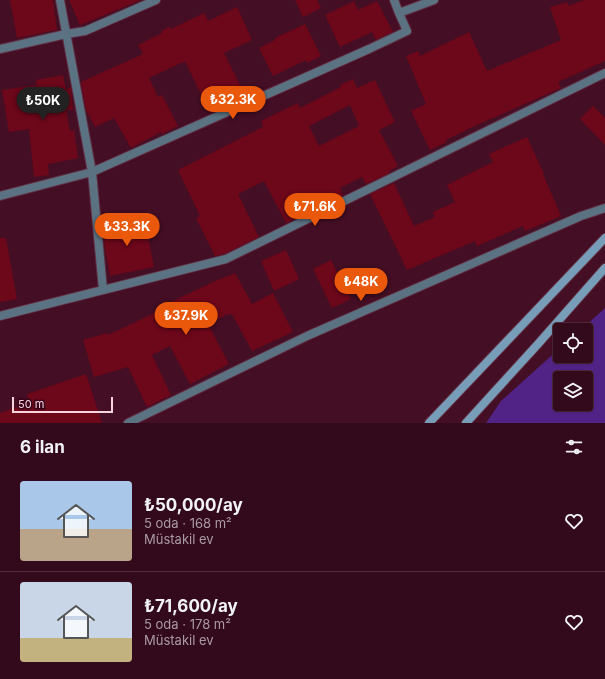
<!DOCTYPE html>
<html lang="tr">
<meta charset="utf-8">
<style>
body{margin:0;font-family:Inter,sans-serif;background:#3e1828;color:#f1f3f6;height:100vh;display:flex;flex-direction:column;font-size:15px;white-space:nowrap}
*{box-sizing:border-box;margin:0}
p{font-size:13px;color:#a99aa3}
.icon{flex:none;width:22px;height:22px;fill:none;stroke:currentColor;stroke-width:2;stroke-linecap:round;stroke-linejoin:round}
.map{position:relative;height:423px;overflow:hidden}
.panel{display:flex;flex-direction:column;background:#330a1b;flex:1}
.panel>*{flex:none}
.buttons{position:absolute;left:553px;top:323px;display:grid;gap:8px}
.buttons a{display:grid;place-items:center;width:40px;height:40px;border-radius:4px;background:#330a1b;box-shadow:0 1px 3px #0004,0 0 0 1px #4e2b3a;font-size:20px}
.scale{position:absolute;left:12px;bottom:10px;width:101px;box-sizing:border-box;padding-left:4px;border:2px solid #f8d4de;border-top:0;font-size:11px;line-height:14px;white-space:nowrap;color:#f8d4de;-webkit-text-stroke:3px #38031b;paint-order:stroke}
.price{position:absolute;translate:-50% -34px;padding:0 9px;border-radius:14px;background:#ea580c;color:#fff;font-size:13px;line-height:26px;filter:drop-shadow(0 1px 2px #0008)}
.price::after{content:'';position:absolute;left:50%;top:24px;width:12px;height:9px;margin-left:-6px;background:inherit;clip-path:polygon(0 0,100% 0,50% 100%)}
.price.active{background:#222;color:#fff}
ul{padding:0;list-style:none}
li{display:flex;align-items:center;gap:12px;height:100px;padding:0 20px}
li+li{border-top:1px solid #4e2b3a}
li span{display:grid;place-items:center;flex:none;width:112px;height:80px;border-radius:4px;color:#555}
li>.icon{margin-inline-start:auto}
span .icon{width:48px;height:48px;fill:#fffc;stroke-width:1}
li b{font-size:17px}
h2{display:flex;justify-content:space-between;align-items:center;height:48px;padding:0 20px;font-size:17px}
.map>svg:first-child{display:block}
.green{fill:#512387;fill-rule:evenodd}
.building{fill:#6d071a;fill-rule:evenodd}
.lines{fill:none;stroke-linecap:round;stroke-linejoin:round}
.street-casing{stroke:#612e42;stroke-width:10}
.secondary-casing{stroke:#612e42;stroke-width:10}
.street{stroke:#5b7283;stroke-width:8}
.secondary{stroke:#789db8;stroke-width:8}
</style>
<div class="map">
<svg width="605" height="423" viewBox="0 0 605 423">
<rect width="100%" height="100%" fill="#440e24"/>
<!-- green -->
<path class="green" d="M 605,308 L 605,423 L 486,423 L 501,401 L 560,348 L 560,356 L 586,356 L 586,330 L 581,330 ZM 560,378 L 586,378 L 586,404 L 560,404 Z"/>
<!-- building -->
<path class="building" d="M 10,0 L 53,0 L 57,30 L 17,38 Z
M 69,0 L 141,0 L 80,25 Z
M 295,0 L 317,0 L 321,8 L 303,17 Z
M 584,0 L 605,0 L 605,61 L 558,82 L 561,88 L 477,125 L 446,140 L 447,142 L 430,150 L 411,111 L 426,104 L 406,56 L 418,51 L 420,56 L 469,32 L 487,71 L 561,40 L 550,7 L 567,2 L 569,6 Z
M 354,1 L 358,10 L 377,1 L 393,32 L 376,40 L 372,32 L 340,47 L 325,15 Z
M 237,7 L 252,40 L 224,53 L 242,89 L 221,99 L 223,102 L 208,109 L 185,61 L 149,78 L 158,97 L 162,95 L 178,126 L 162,134 L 161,132 L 131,148 L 114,118 L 95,127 L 86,110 L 81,82 L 143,54 L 138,45 L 162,33 L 161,31 L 170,27 L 171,29 L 204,13 L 208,21 Z
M 305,24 L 321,56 L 307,63 L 306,60 L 273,76 L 259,48 L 275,40 L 275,38 Z
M 63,75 L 66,90 L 71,87 L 73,110 L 66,110 L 70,131 L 74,130 L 78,158 L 48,164 L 49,175 L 34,177 L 29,129 L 9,132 L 2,90 L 37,85 L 36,80 Z
M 353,79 L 357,88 L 375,80 L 395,122 L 379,130 L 398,166 L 389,171 L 390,173 L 366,184 L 362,177 L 340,188 L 343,195 L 306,212 L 307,213 L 286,223 L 264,181 L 238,194 L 259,237 L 224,254 L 215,256 L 196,218 L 200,216 L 178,170 L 263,127 L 261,121 L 298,103 L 300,108 L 341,87 L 340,85 ZM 350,105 L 359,126 L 319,146 L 309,126 Z
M 593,106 L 605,118 L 605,145 L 580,119 Z
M 527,137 L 544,174 L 543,174 L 561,216 L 525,231 L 523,226 L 477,246 L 475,241 L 407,270 L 370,194 L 394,183 L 414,226 L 435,217 L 433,212 L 455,202 L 447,185 L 493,162 L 489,154 Z
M 144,217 L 154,267 L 110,276 L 105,249 L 103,225 Z
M 0,238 L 6,238 L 17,299 L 0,302 Z
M 286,250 L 299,279 L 274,291 L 261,261 Z
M 331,260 L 351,299 L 332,308 L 313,269 Z
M 235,273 L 252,304 L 273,293 L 293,332 L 252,351 L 232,314 L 229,315 L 228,314 L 208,324 L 229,364 L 190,384 L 170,346 L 152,355 L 171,395 L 147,407 L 128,367 L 94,377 L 83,340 L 107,333 L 108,335 L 148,316 L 170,305 L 169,303 L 213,282 Z
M 86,374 L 102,423 L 0,423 L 0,413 L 30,402 L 27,394 Z"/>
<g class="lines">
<!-- street casing -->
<g class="street-casing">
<path id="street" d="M 60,0 L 92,172 L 103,290
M 394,0 L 399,13
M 0,49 L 66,34 L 85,31 L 156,0
M 0,196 L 92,172 L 369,49 L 407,31 L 399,13 L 434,0
M 0,316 L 226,259 L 605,73
M 128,423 L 307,336 L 581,216 L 605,208"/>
</g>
<!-- secondary casing -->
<g class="secondary-casing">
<path id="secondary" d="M 429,423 L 605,238
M 466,423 L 538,344 L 605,268"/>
</g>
<!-- street -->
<use href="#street" class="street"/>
<!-- secondary -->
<use href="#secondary" class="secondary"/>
</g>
</svg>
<div class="buttons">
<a><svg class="icon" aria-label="locate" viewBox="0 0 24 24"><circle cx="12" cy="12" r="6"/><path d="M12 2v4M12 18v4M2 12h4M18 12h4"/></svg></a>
<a><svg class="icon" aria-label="layers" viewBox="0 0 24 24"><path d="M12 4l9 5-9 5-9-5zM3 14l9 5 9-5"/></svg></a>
</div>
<div class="scale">50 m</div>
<b class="price" style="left:233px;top:120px">₺32.3K</b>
<b class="price active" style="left:43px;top:121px">₺50K</b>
<b class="price" style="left:315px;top:227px">₺71.6K</b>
<b class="price" style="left:127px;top:247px">₺33.3K</b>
<b class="price" style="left:361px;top:302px">₺48K</b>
<b class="price" style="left:186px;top:336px">₺37.9K</b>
</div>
<section class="panel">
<h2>6 ilan<svg class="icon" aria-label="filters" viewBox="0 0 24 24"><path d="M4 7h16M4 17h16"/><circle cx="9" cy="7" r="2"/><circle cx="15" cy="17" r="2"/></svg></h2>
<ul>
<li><span style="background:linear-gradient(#a9c7e8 60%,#b9a48a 0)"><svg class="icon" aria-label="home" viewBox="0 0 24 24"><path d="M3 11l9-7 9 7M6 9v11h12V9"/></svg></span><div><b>₺50,000/ay</b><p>5 oda · 168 m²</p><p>Müstakil ev</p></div><svg class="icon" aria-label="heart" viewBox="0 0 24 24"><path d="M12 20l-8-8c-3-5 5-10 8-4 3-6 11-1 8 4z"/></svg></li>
<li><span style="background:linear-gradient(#c9d6e8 70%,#c2b280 0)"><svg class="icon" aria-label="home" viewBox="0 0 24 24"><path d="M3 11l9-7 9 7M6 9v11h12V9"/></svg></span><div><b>₺71,600/ay</b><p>5 oda · 178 m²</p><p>Müstakil ev</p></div><svg class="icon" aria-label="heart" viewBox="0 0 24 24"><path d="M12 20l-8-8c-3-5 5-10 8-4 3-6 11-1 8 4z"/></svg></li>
</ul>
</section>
